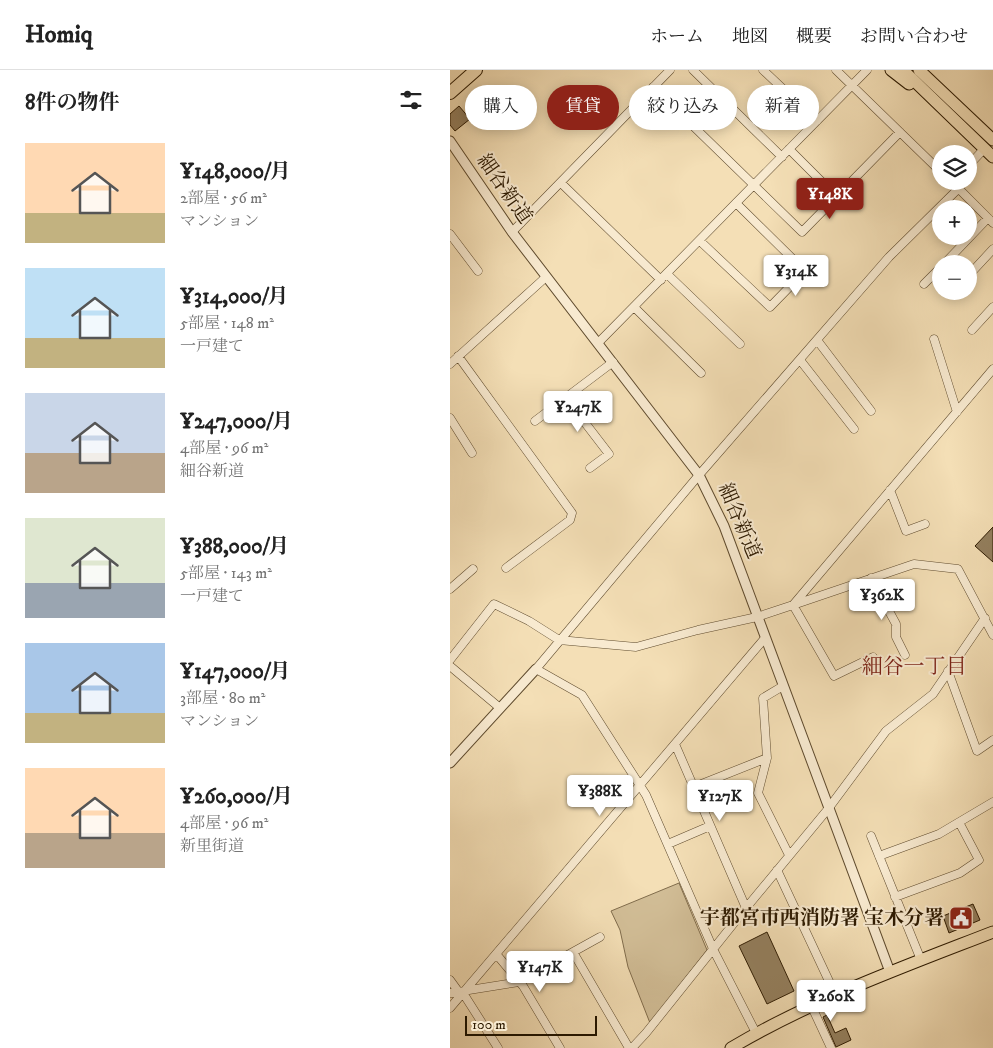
<!DOCTYPE html>
<html lang="ja">
<meta charset="utf-8">
<style>
body{margin:0;font-family:"IM FELL DW Pica","Noto Serif JP",serif;background:#f6f6f6;color:#222;height:100vh;display:flex;flex-direction:column;font-size:19px;white-space:nowrap}
*{box-sizing:border-box;margin:0}
p{font-size:16px;color:#767676}
.icon{flex:none;width:28px;height:28px;fill:none;stroke:currentColor;stroke-width:2;stroke-linecap:round;stroke-linejoin:round}
.map{position:relative;flex:1;overflow:hidden}
.drawer{display:flex;flex-direction:column;background:#fff;width:450px}
.drawer>*{flex:none}
.guide{position:absolute;left:15px;top:15px;width:452px;height:45px;display:flex;gap:10px}
.controls{position:absolute;left:482px;top:75px;display:grid;gap:10px}
.controls a{display:grid;place-items:center;width:45px;height:45px;border-radius:50%;background:#fff;box-shadow:0 2px 12px #0003;font-size:25px}
.scale{position:absolute;left:15px;bottom:12px;width:132px;box-sizing:border-box;padding-left:5px;border:2px solid #2d1a01;border-top:0;font-size:14px;line-height:18px;white-space:nowrap;color:#2d1a01;-webkit-text-stroke:4px #f8ead0;paint-order:stroke}
.price{position:absolute;translate:-50% -42px;padding:0 11px;border-radius:5px;background:#fff;color:#222;font-size:16px;line-height:32px;filter:drop-shadow(0 1px 2px #0008)}
.price::after{content:'';position:absolute;left:50%;top:30px;width:15px;height:11px;margin-left:-8px;background:inherit;clip-path:polygon(0 0,100% 0,50% 100%)}
.price.on{background:#8f2418;color:#fff}
ul{padding:0;list-style:none}
li{display:flex;align-items:center;gap:15px;height:125px;padding:0 25px}
li span{display:grid;place-items:center;flex:none;width:140px;height:100px;border-radius:0px;color:#555}
li>.icon{margin-inline-start:auto}
span .icon{width:60px;height:60px;fill:#fffc;stroke-width:1}
li b{font-size:21px}
h2{display:flex;justify-content:space-between;align-items:center;height:60px;padding:0 25px;font-size:21px}
.pill{padding:0 18px;border-radius:22px;background:#fff;box-shadow:0 2px 12px #0003;font-size:18px;line-height:45px}
.pill.on{background:#8f2418;color:#fff}
header{display:flex;align-items:center;gap:30px;box-sizing:border-box;height:70px;padding:0 25px;background:#fff;border-bottom:1px solid #e0e0e0}
header strong{font-size:24px}
nav{display:flex;gap:28px;margin-inline-start:auto;font-size:18px}
main{display:flex;flex:1;min-height:0}
.map>svg:first-child{display:block}
.green{fill:#d2be97;stroke:#806c4c}
.building{fill:#94805f;stroke:#2d1a01}
.lines{fill:none;stroke-linecap:round;stroke-linejoin:round}
.minor-casing{stroke:#5f4b2e;stroke-width:9}
.tertiary-casing{stroke:#5f4b2e;stroke-width:11}
.primary-casing{stroke:#2d1a01;stroke-width:13}
.trunk-casing{stroke:#2d1a01;stroke-width:14}
.minor{stroke:#f8ead0;stroke-width:8}
.tertiary{stroke:#f8ead0;stroke-width:9}
.primary{stroke:#f4dfb6;stroke-width:11}
.trunk{stroke:#f4dfb6;stroke-width:12}
.labels{text-anchor:middle;dominant-baseline:central;stroke-width:4;stroke-linejoin:round;paint-order:stroke}
.street-label{font-size:20px;fill:#2d1a01;stroke:#f8ead0}
.poi-label{font-size:20px;font-weight:bold;fill:#2d1a01;stroke:#f8ead0;text-anchor:end}
.neighbourhood-label{font-size:21px;fill:#7a1f14;stroke:#f8ead0}
</style>
<header>
<strong>Homiq</strong>
<nav><a>ホーム</a><a>地図</a><a>概要</a><a>お問い合わせ</a></nav>
</header>
<main>
<section class="drawer">
<h2>8件の物件<svg class="icon" aria-label="filters" viewBox="0 0 24 24"><path d="M4 7h16M4 17h16"/><circle cx="9" cy="7" r="2"/><circle cx="15" cy="17" r="2"/></svg></h2>
<ul>
<li><span style="background:linear-gradient(#ffd9b3 70%,#c2b280 0)"><svg class="icon" aria-label="home" viewBox="0 0 24 24"><path d="M3 11l9-7 9 7M6 9v11h12V9"/></svg></span><div><b>¥148,000/月</b><p>2部屋 · 56 m²</p><p>マンション</p></div></li>
<li><span style="background:linear-gradient(#bfe0f5 70%,#c2b280 0)"><svg class="icon" aria-label="home" viewBox="0 0 24 24"><path d="M3 11l9-7 9 7M6 9v11h12V9"/></svg></span><div><b>¥314,000/月</b><p>5部屋 · 148 m²</p><p>一戸建て</p></div></li>
<li><span style="background:linear-gradient(#c9d6e8 60%,#b9a48a 0)"><svg class="icon" aria-label="home" viewBox="0 0 24 24"><path d="M3 11l9-7 9 7M6 9v11h12V9"/></svg></span><div><b>¥247,000/月</b><p>4部屋 · 96 m²</p><p>細谷新道</p></div></li>
<li><span style="background:linear-gradient(#dfe7d0 65%,#9aa5b1 0)"><svg class="icon" aria-label="home" viewBox="0 0 24 24"><path d="M3 11l9-7 9 7M6 9v11h12V9"/></svg></span><div><b>¥388,000/月</b><p>5部屋 · 143 m²</p><p>一戸建て</p></div></li>
<li><span style="background:linear-gradient(#a9c7e8 70%,#c2b280 0)"><svg class="icon" aria-label="home" viewBox="0 0 24 24"><path d="M3 11l9-7 9 7M6 9v11h12V9"/></svg></span><div><b>¥147,000/月</b><p>3部屋 · 80 m²</p><p>マンション</p></div></li>
<li><span style="background:linear-gradient(#ffd9b3 65%,#b9a48a 0)"><svg class="icon" aria-label="home" viewBox="0 0 24 24"><path d="M3 11l9-7 9 7M6 9v11h12V9"/></svg></span><div><b>¥260,000/月</b><p>4部屋 · 96 m²</p><p>新里街道</p></div></li>
</ul>
</section>
<div class="map">
<svg width="543" height="978" viewBox="0 0 543 978">
<rect width="100%" height="100%" fill="#f4dfb6"/>
<filter id="stains"><feTurbulence type="fractalNoise" baseFrequency=".004" numOctaves="4"/><feColorMatrix values="0 0 0 0 .2 0 0 0 0 .09 0 0 0 0 .02 0 0 0 .5 -.17"/></filter>
<radialGradient id="worn" r=".72"><stop offset=".6" stop-color="#630" stop-opacity="0"/><stop offset="1" stop-color="#630" stop-opacity=".3"/></radialGradient>
<!-- green -->
<path class="green" d="M 229,813 L 257,880 L 200,953 L 178,897 L 170,860 L 161,841 Z"/>
<!-- building -->
<path class="building" d="M 9,36 L 20,49 L 5,61 L 0,55 L 0,44 Z
M 543,457 L 543,492 L 525,476 Z
M 523,834 L 530,850 L 499,863 L 493,846 Z
M 317,862 L 344,921 L 317,934 L 289,876 Z
M 377,945 L 385,963 L 396,958 L 401,970 L 386,977 L 373,947 Z"/>
<g class="lines">
<!-- minor casing -->
<g class="minor-casing">
<path id="minor" d="M 243,0 L 332,87
M 313,0 L 367,51
M 386,0 L 491,102
M 203,17 L 352,162 L 450,62
M 339,79 L 387,127
M 519,95 L 534,79
M 501,111 L 543,153
M 111,113 L 211,210
M 62,162 L 220,0
M 0,164 L 28,201
M 250,171 L 320,237 L 355,201 L 287,134
M 494,194 L 538,148
M 217,204 L 290,274
M 519,205 L 543,179
M 474,214 L 491,197
M 184,237 L 251,303
M 522,260 L 543,237
M 484,269 L 507,342
M 367,270 L 421,341
M 148,273 L 417,0
M 8,286 L 122,443 L 120,450 L 56,498
M 350,290 L 404,359
M 0,294 L 96,207
M 116,328 L 159,384 L 140,398
M 0,348 L 22,383
M 85,351 L 163,292
M 440,420 L 456,461 L 475,454
M 421,508 L 446,554 L 446,567 L 455,585
M 0,519 L 23,499
M 423,587 L 384,606 L 343,535 L 464,494 L 508,499 L 543,565
M 0,590 L 44,534 L 79,551 L 109,570 L 186,577 L 248,560 L 307,547 L 343,535 L 543,299
M 0,596 L 50,638
M 498,601 L 527,681 L 543,670
M 225,674 L 296,838
M 317,688 L 308,723 L 339,785
M 244,717 L 317,688 L 313,628 L 333,616
M 421,766 L 471,890
M 218,774 L 260,756
M 429,786 L 489,764 L 543,732
M 327,800 L 385,924
M 445,827 L 510,803 L 529,790 L 510,754
M 123,882 L 179,978
M 47,885 L 73,916 L 110,978
M 0,910 L 8,921
M 0,923 L 69,912 L 150,867
M 13,923 L 48,978
M 361,935 L 381,978
M 0,938 L 315,568
M 306,963 L 264,881 L 196,725 L 132,625 L 86,599 L 249,405 L 439,187 L 508,119
M 182,978 L 196,963 L 296,838 L 378,739 L 436,661 L 483,624 L 535,548"/>
</g>
<!-- tertiary casing -->
<g class="tertiary-casing">
<path id="tertiary" d="M 0,71 L 62,162 L 249,405 L 274,456 L 440,902
M 0,693 L 86,599"/>
</g>
<!-- primary casing -->
<g class="primary-casing">
<path id="primary" d="M 441,0 L 459,14
M 453,0 L 543,87
M 469,0 L 543,70
M 281,978 C 364,929 453,897 543,862"/>
</g>
<!-- trunk casing -->
<g class="trunk-casing">
<path id="trunk" d="M 0,23 L 26,0"/>
</g>
<!-- minor -->
<use href="#minor" class="minor"/>
<!-- tertiary -->
<use href="#tertiary" class="tertiary"/>
<!-- primary -->
<use href="#primary" class="primary"/>
<!-- trunk -->
<use href="#trunk" class="trunk"/>
</g>
<!-- icons -->
<defs>
<g id="civic-square" transform="scale(1.25)"><rect x="-9" y="-9" width="18" height="18" rx="4" fill="#8f2418" stroke="#f8ead0"/><path d="M-.6-6.5H3V-4.5H.6V-3L4-1V1h2V6H-6V1h2V-1L-.6-3ZM-1.2 2.5V6h2.4V2.5Z" fill="#fff"/></g>
</defs>
<g fill-rule="evenodd">
<use href="#civic-square" x="511" y="848"/>
</g>
<g class="labels">
<!-- street labels -->
<g class="street-label">
<text transform="translate(54 119) rotate(55)">細谷新道</text>
<text transform="translate(289 451) rotate(67)">細谷新道</text>
</g>
<!-- poi labels -->
<g class="poi-label">
<text x="494" y="848">宇都宮市西消防署 宝木分署</text>
</g>
<!-- neighbourhood labels -->
<g class="neighbourhood-label">
<text x="464" y="597">細谷一丁目</text>
</g>
</g>
<rect width="100%" height="100%" filter="url(#stains)"/>
<rect width="100%" height="100%" fill="url(#worn)"/>
</svg>
<div class="controls">
<a><svg class="icon" aria-label="layers" viewBox="0 0 24 24"><path d="M12 4l9 5-9 5-9-5zM3 14l9 5 9-5"/></svg></a>
<a>+</a>
<a>−</a>
</div>
<div class="scale">100 m</div>
<b class="price on" style="left:380px;top:150px">¥148K</b>
<b class="price" style="left:346px;top:227px">¥314K</b>
<b class="price" style="left:128px;top:363px">¥247K</b>
<b class="price" style="left:432px;top:551px">¥362K</b>
<b class="price" style="left:150px;top:747px">¥388K</b>
<b class="price" style="left:270px;top:752px">¥127K</b>
<b class="price" style="left:90px;top:923px">¥147K</b>
<b class="price" style="left:381px;top:952px">¥260K</b>
<div class="guide">
<a class="pill">購入</a>
<a class="pill on">賃貸</a>
<a class="pill">絞り込み</a>
<a class="pill">新着</a>
</div>
</div>
</main>
